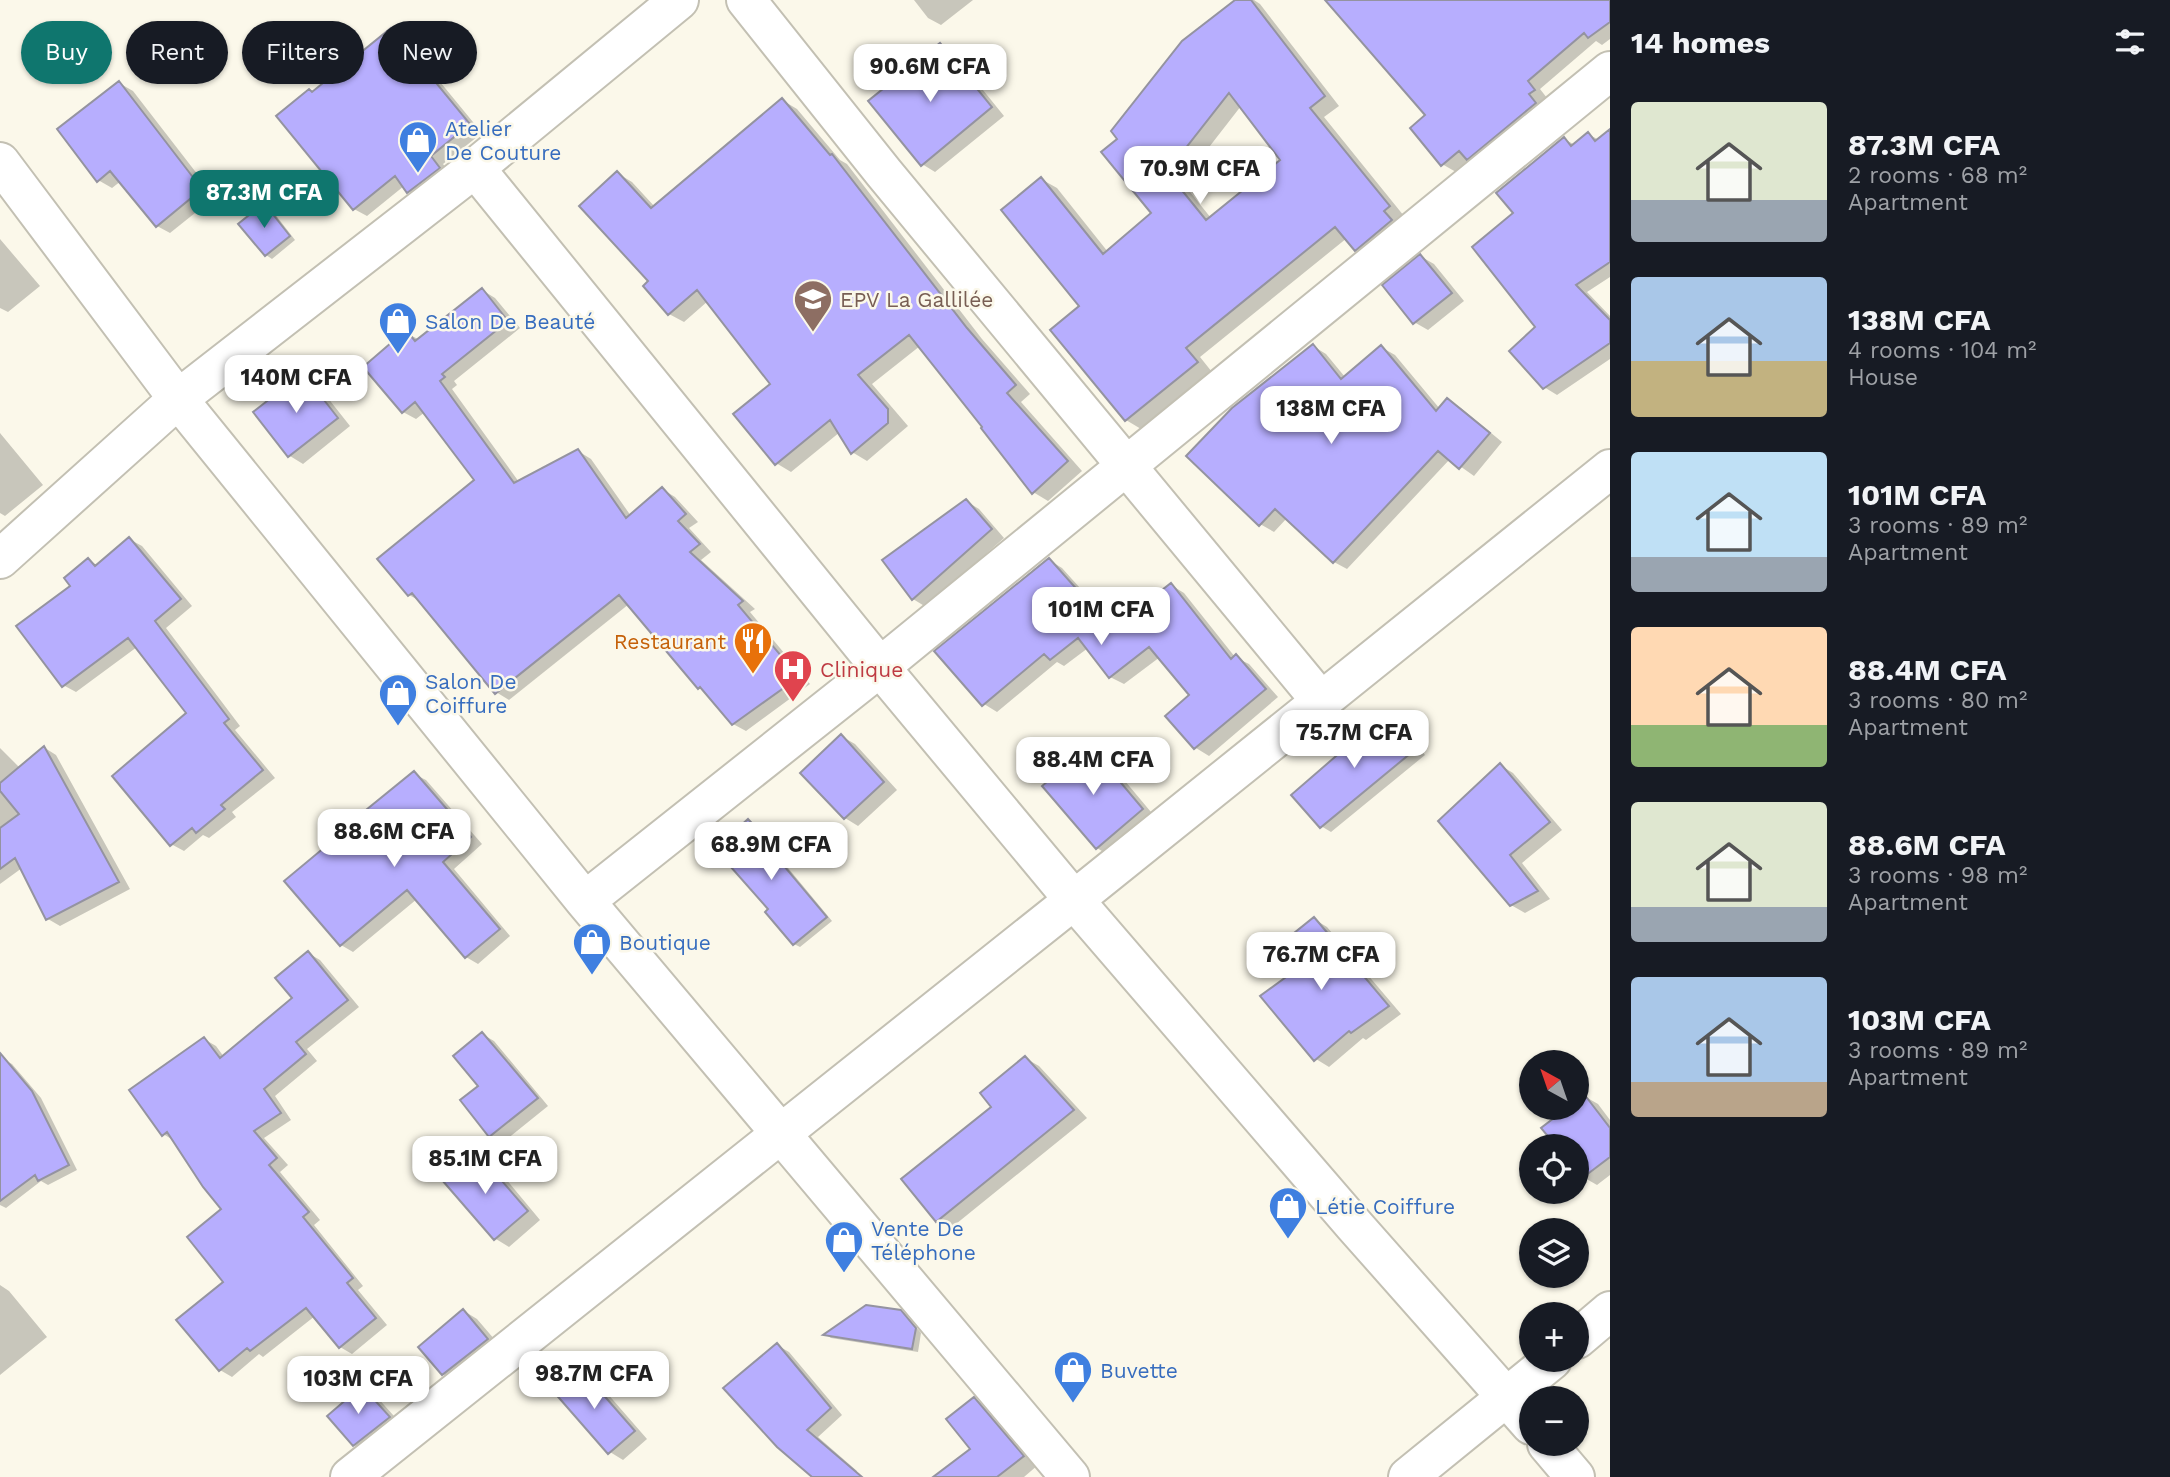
<!DOCTYPE html>
<meta charset="utf-8">
<style>
body{margin:0;font-family:"Work Sans",sans-serif;background:#20242c;color:#f1f3f6;height:100vh;display:flex;flex-direction:column;font-size:26px;white-space:nowrap}
*{box-sizing:border-box;margin:0}
p{font-size:23px;color:#9ea1a6}
.icon{flex:none;width:38px;height:38px;fill:none;stroke:currentColor;stroke-width:2;stroke-linecap:round;stroke-linejoin:round}
.map{position:relative;flex:1;overflow:hidden}
.drawer{display:flex;flex-direction:column;background:#171b24;width:560px}
.drawer>*{flex:none}
.hud{position:absolute;left:21px;top:21px;width:665px;height:63px;display:flex;gap:14px}
.needle{width:46px;rotate:320deg}
.tools{position:absolute;left:1519px;top:1050px;display:grid;gap:14px}
.tools a{display:grid;place-items:center;width:70px;height:70px;border-radius:50%;background:#171b24;box-shadow:0 2px 5px #0004;font-size:35px}
.price{position:absolute;translate:-50% -60px;padding:0 16px;border-radius:14px;background:#fff;color:#222;font-size:23px;line-height:46px;filter:drop-shadow(0 2px 4px #0008)}
.price::after{content:'';position:absolute;left:50%;top:42px;width:21px;height:16px;margin-left:-10px;background:inherit;clip-path:polygon(0 0,100% 0,50% 100%)}
.price.on{background:#0f766e;color:#fff}
ul{padding:0;list-style:none}
li{display:flex;align-items:center;gap:21px;height:175px;padding:0 21px}
li span{display:grid;place-items:center;flex:none;width:196px;height:140px;border-radius:7px;color:#555}
li>.icon{margin-inline-start:auto}
span .icon{width:84px;height:84px;fill:#fffc;stroke-width:1}
li b{font-size:30px}
h2{display:flex;justify-content:space-between;align-items:center;height:84px;padding:0 21px;font-size:30px}
.chip{padding:0 24px;border-radius:32px;background:#171b24;box-shadow:0 2px 5px #0004;font-size:24px;line-height:63px}
.chip.on{background:#0f766e;color:#fff}
main{display:flex;flex:1;min-height:0}
.map>svg:first-child{display:block}
.shadow{fill:#0003;fill-rule:evenodd}
.building{fill:#b7aefe;stroke:#9493a0;stroke-width:2;fill-rule:evenodd}
.lines{fill:none;stroke-linecap:round;stroke-linejoin:round}
.minor-casing{stroke:#c3c0b3;stroke-width:42}
.minor{stroke:#fff;stroke-width:38}
.labels{text-anchor:middle;dominant-baseline:central;stroke-width:5;stroke-linejoin:round;paint-order:stroke}
.shop-label{font-size:21px;fill:#366cbe;stroke:#fbf8ea;text-anchor:start}
.education-label{font-size:21px;fill:#785e54;stroke:#fbf8ea;text-anchor:start}
.food-label{font-size:21px;fill:#c56008;stroke:#fbf8ea;text-anchor:end}
.health-label{font-size:21px;fill:#be3a42;stroke:#fbf8ea;text-anchor:start}
</style>
<main>
<div class="map">
<svg width="1610" height="1477" viewBox="0 0 1610 1477">
<rect width="100%" height="100%" fill="#fbf8ea"/>
<!-- shadow -->
<path class="shadow" d="M 914,0 L 973,0 L 941,25 L 928,18 Z
M 1238,0 L 1254,0 L 1260,4 L 1339,106 L 1324,117 L 1404,216 L 1372,258 L 1357,249 L 1347,238 L 1200,357 L 1212,372 L 1141,429 L 1126,420 L 1082,307 L 1041,179 L 1057,188 L 1108,252 L 1154,214 L 1120,140 ZM 1241,106 L 1282,160 L 1211,218 L 1182,182 Z
M 1328,0 L 1610,0 L 1610,39 L 1602,45 L 1596,41 L 1540,89 L 1547,98 L 1481,166 L 1471,160 L 1456,172 L 1442,164 L 1428,115 Z
M 391,30 L 404,38 L 482,133 L 443,164 L 452,176 L 422,199 L 409,192 L 404,186 L 367,216 L 354,209 L 314,93 Z
M 940,45 L 953,53 L 1004,116 L 935,172 L 922,164 Z
M 119,83 L 133,91 L 215,197 L 170,233 L 157,226 L 121,181 L 112,188 L 98,180 Z
M 782,100 L 797,109 L 840,160 L 847,164 L 982,339 L 1030,394 L 1021,402 L 1082,471 L 1048,501 L 1033,492 L 920,346 L 872,384 L 908,426 L 867,461 L 852,452 L 840,432 L 791,472 L 776,463 L 772,384 L 708,301 L 684,322 L 669,314 L 651,281 L 617,173 L 632,182 L 655,207 Z
M 1588,134 L 1599,140 L 1610,219 L 1588,237 L 1610,264 L 1610,277 L 1587,292 L 1610,316 L 1610,359 L 1557,395 L 1544,387 L 1538,327 L 1515,213 L 1564,139 L 1575,145 Z
M 265,206 L 271,209 L 295,240 L 272,259 L 266,255 Z
M 0,239 L 40,286 L 8,312 L 0,308 Z
M 1420,256 L 1434,264 L 1464,301 L 1428,330 L 1414,322 Z
M 482,290 L 495,298 L 520,328 L 454,381 L 457,385 L 452,389 L 519,482 L 578,451 L 591,459 L 631,516 L 662,489 L 675,497 L 698,522 L 689,528 L 711,552 L 701,560 L 755,609 L 750,612 L 810,684 L 746,731 L 733,724 L 706,692 L 699,688 L 629,604 L 509,700 L 496,692 L 422,602 L 409,595 L 476,481 L 425,412 L 416,419 L 403,412 L 406,333 L 420,340 Z
M 1313,346 L 1326,354 L 1345,377 L 1381,347 L 1395,355 L 1440,409 L 1448,400 L 1461,408 L 1502,442 L 1474,476 L 1450,459 L 1347,569 L 1334,562 L 1287,518 L 1274,532 L 1260,524 Z
M 303,375 L 316,383 L 350,426 L 303,464 L 290,456 L 255,413 Z
M 0,433 L 43,485 L 5,516 L 0,513 Z
M 966,501 L 979,509 L 1004,538 L 926,607 L 913,599 Z
M 129,539 L 142,546 L 192,606 L 166,628 L 240,726 L 235,730 L 275,778 L 232,812 L 236,817 L 209,838 L 203,835 L 184,851 L 171,844 L 189,713 L 137,647 L 76,692 L 63,685 L 72,586 L 89,560 L 98,566 Z
M 1049,560 L 1062,568 L 1116,628 L 1171,585 L 1184,593 L 1235,657 L 1249,664 L 1278,697 L 1209,756 L 1196,748 L 1168,716 L 1192,695 L 1160,657 L 1124,684 L 1110,677 L 1088,648 L 1064,666 L 1057,662 L 997,712 L 984,704 Z
M 1387,714 L 1397,719 L 1425,755 L 1331,832 L 1321,826 Z
M 841,736 L 855,744 L 897,790 L 858,826 L 845,818 Z
M 0,748 L 20,768 L 45,748 L 56,755 L 130,889 L 60,926 L 48,919 L 22,868 L 0,884 Z
M 1090,748 L 1104,756 L 1156,818 L 1110,856 L 1097,848 Z
M 1500,765 L 1513,773 L 1562,830 L 1522,863 L 1550,899 L 1525,913 L 1511,905 Z
M 414,774 L 426,780 L 482,844 L 454,869 L 510,936 L 478,964 L 466,957 L 417,899 L 353,952 L 341,945 L 287,882 Z
M 748,821 L 754,824 L 782,855 L 779,857 L 832,921 L 800,947 L 794,944 L 771,909 Z
M 1314,919 L 1327,927 L 1401,1014 L 1366,1040 L 1363,1038 L 1329,1067 L 1316,1059 L 1300,969 Z
M 308,953 L 320,960 L 359,1007 L 307,1049 L 317,1061 L 275,1096 L 291,1120 L 264,1138 L 288,1165 L 280,1172 L 320,1220 L 314,1225 L 363,1286 L 358,1290 L 387,1325 L 352,1354 L 340,1347 L 315,1316 L 263,1357 L 259,1354 L 232,1377 L 220,1370 L 179,1320 L 226,1282 L 224,1209 L 175,1141 L 163,1134 L 204,1039 L 216,1046 L 224,1057 L 294,998 Z
M 482,1034 L 494,1041 L 548,1106 L 502,1143 L 491,1136 L 462,1100 L 480,1086 Z
M 1025,1058 L 1039,1066 L 1087,1118 L 951,1228 L 938,1221 L 994,1107 Z
M 3,1059 L 12,1064 L 41,1098 L 77,1170 L 48,1185 L 41,1181 L 6,1208 L 0,1205 L 0,1062 Z
M 1584,1096 L 1598,1104 L 1610,1120 L 1610,1175 L 1597,1185 L 1583,1177 L 1577,1169 L 1577,1146 L 1558,1146 L 1544,1128 L 1570,1108 L 1577,1108 L 1577,1102 Z
M 476,1153 L 490,1160 L 540,1220 L 509,1247 L 496,1239 L 445,1180 Z
M 0,1285 L 9,1291 L 47,1337 L 0,1375 Z
M 464,1311 L 477,1319 L 501,1347 L 457,1382 L 443,1374 L 421,1347 Z
M 900,1311 L 907,1316 L 921,1333 L 918,1352 L 831,1338 L 826,1335 Z
M 777,1345 L 789,1352 L 842,1415 L 818,1437 L 857,1471 L 851,1477 L 814,1477 Z
M 580,1370 L 593,1377 L 647,1439 L 623,1460 L 610,1452 Z
M 362,1388 L 376,1396 L 402,1425 L 368,1453 L 354,1445 L 330,1416 Z
M 974,1399 L 989,1408 L 1038,1465 L 1024,1477 L 969,1477 Z"/>
<!-- building -->
<path class="building" d="M 1235,0 L 1251,0 L 1325,96 L 1310,108 L 1390,206 L 1384,211 L 1392,220 L 1355,251 L 1335,227 L 1186,348 L 1198,362 L 1125,421 L 1050,330 L 1079,306 L 1001,210 L 1041,177 L 1103,254 L 1151,213 L 1101,152 L 1117,139 L 1111,131 L 1182,41 ZM 1229,93 L 1280,160 L 1206,220 L 1167,172 Z
M 1325,0 L 1610,0 L 1610,22 L 1588,38 L 1584,33 L 1528,81 L 1535,90 L 1529,94 L 1536,103 L 1467,160 L 1459,151 L 1441,166 L 1410,128 L 1425,115 Z
M 391,28 L 470,124 L 431,156 L 440,168 L 407,193 L 395,176 L 353,210 L 276,116 L 309,89 L 312,92 Z
M 940,43 L 992,107 L 921,166 L 868,101 Z
M 119,81 L 202,189 L 156,227 L 110,171 L 97,182 L 57,129 Z
M 782,98 L 830,155 L 832,154 L 967,328 L 1016,385 L 1007,393 L 1068,461 L 1032,494 L 981,428 L 982,427 L 909,335 L 858,375 L 888,409 L 888,423 L 851,454 L 830,420 L 775,465 L 733,414 L 770,384 L 697,290 L 668,315 L 643,286 L 648,281 L 579,206 L 617,171 L 651,208 Z
M 1610,129 L 1610,262 L 1576,285 L 1610,320 L 1610,343 L 1543,389 L 1509,351 L 1535,327 L 1472,247 L 1513,213 L 1496,193 L 1564,137 L 1571,146 L 1588,132 L 1595,141 Z
M 264,203 L 290,236 L 265,256 L 238,224 Z
M 1420,254 L 1452,293 L 1413,324 L 1382,285 Z
M 482,288 L 508,321 L 442,374 L 445,377 L 440,381 L 514,483 L 578,449 L 626,518 L 662,487 L 686,514 L 678,521 L 700,544 L 690,552 L 743,601 L 738,605 L 799,677 L 732,725 L 700,687 L 698,689 L 619,595 L 495,694 L 412,593 L 408,596 L 377,559 L 474,480 L 415,402 L 402,413 L 363,367 L 406,330 L 415,341 Z
M 1313,344 L 1341,379 L 1381,345 L 1436,411 L 1447,398 L 1490,433 L 1459,469 L 1438,451 L 1333,563 L 1275,509 L 1259,526 L 1186,456 L 1232,408 Z
M 303,373 L 338,418 L 288,457 L 253,412 Z
M 966,499 L 992,529 L 912,600 L 882,560 Z
M 129,537 L 181,599 L 155,621 L 229,719 L 224,723 L 263,770 L 221,805 L 225,809 L 196,833 L 192,828 L 170,846 L 112,776 L 186,713 L 128,638 L 62,687 L 16,626 L 70,586 L 64,578 L 88,558 L 95,566 Z
M 1049,558 L 1112,629 L 1171,583 L 1231,659 L 1236,654 L 1266,689 L 1194,749 L 1165,716 L 1189,695 L 1149,647 L 1109,678 L 1078,638 L 1050,660 L 1044,654 L 982,706 L 934,651 Z
M 1387,712 L 1417,748 L 1320,828 L 1291,795 Z
M 841,734 L 884,782 L 844,819 L 800,773 Z
M 44,746 L 119,882 L 46,920 L 15,858 L 0,869 L 0,828 L 19,814 L 0,791 L 0,783 Z
M 1090,746 L 1143,809 L 1096,849 L 1042,786 Z
M 1500,763 L 1550,822 L 1510,855 L 1538,891 L 1510,906 L 1438,821 Z
M 414,771 L 471,837 L 443,862 L 500,929 L 465,958 L 407,890 L 340,946 L 284,881 L 331,842 L 329,840 Z
M 748,819 L 777,850 L 773,853 L 827,917 L 793,945 L 765,912 L 768,909 L 715,849 Z
M 1314,917 L 1389,1006 L 1351,1033 L 1349,1031 L 1314,1061 L 1260,996 L 1297,969 L 1278,946 Z
M 308,951 L 348,1000 L 296,1042 L 306,1054 L 264,1089 L 281,1113 L 254,1131 L 277,1158 L 269,1165 L 309,1212 L 303,1217 L 353,1278 L 347,1283 L 376,1318 L 339,1348 L 306,1308 L 250,1351 L 247,1348 L 219,1371 L 176,1320 L 223,1282 L 187,1237 L 221,1209 L 203,1187 L 167,1132 L 162,1136 L 129,1090 L 204,1037 L 220,1058 L 292,998 L 275,978 Z
M 482,1032 L 538,1098 L 489,1137 L 460,1100 L 478,1086 L 453,1056 Z
M 0,1053 L 32,1091 L 69,1165 L 38,1181 L 35,1175 L 0,1201 Z
M 1025,1056 L 1074,1110 L 936,1222 L 901,1179 L 991,1107 L 980,1093 Z
M 1584,1094 L 1610,1128 L 1610,1157 L 1577,1182 L 1577,1146 L 1556,1146 L 1541,1128 L 1567,1108 L 1577,1108 L 1577,1100 Z
M 476,1151 L 528,1211 L 494,1240 L 442,1180 Z
M 866,1305 L 901,1310 L 916,1328 L 912,1349 L 823,1335 Z
M 463,1309 L 488,1339 L 442,1375 L 418,1347 Z
M 777,1343 L 831,1408 L 807,1430 L 862,1477 L 812,1477 L 777,1447 L 723,1388 Z
M 579,1367 L 635,1431 L 608,1454 L 553,1391 Z
M 362,1386 L 390,1417 L 353,1446 L 327,1416 Z
M 974,1397 L 1024,1456 L 997,1477 L 933,1477 L 970,1449 L 946,1419 Z"/>
<g class="lines">
<!-- minor casing -->
<g class="minor-casing">
<path id="minor" d="M 746,0 L 884,173 L 1321,701
M 0,162 L 178,399 L 585,901 L 1070,1477
M 475,168 L 880,667 L 1074,900 L 1354,1225 L 1531,1425
M 0,559 L 178,399 L 475,168 L 679,0
M 585,901 L 880,667 L 1610,71
M 1577,1339 L 1610,1311
M 1547,1444 L 1575,1477
M 350,1477 L 1074,900 L 1610,469
M 1408,1477 L 1552,1360"/>
</g>
<!-- minor -->
<use href="#minor" class="minor"/>
</g>
<!-- icons -->
<defs>
<g id="shop-pin" transform="scale(2.0125)"><path d="M0 17L-7.5 6A9.5 9.5 0 1 1 7.5 6Z" fill="#3f7fe0" stroke="#fbf8ea"/><path d="M-5-2.5h2.3a2.7 3.5 0 0 1 5.4 0H5L5.5 6h-11ZM-1.5-2.5h3a1.5 2.3 0 0 0-3 0Z" fill="#fff"/></g>
<g id="school-pin" transform="scale(2.0125)"><path d="M0 17L-7.5 6A9.5 9.5 0 1 1 7.5 6Z" fill="#8d6e63" stroke="#fbf8ea"/><path d="M0-5L7-2L0 1L-7-2ZM-4 1L0 2.5L4 1V4Q0 6-4 4Z" fill="#fff"/></g>
<g id="restaurant-pin" transform="scale(2.0125)"><path d="M0 17L-7.5 6A9.5 9.5 0 1 1 7.5 6Z" fill="#e8710a" stroke="#fbf8ea"/><path d="M-5-6h1v4h1v-4h1v4h1v-4h1v5L-1.5 .5V6h-2V.5L-5-1ZM5-6V6H3V1.5H1.5Q1.5-4 5-6Z" fill="#fff"/></g>
<g id="hospital-pin" transform="scale(2.0125)"><path d="M0 17L-7.5 6A9.5 9.5 0 1 1 7.5 6Z" fill="#e0444e" stroke="#fbf8ea"/><path d="M-5-5h3v3.5h4V-5h3V5h-3V1.5h-4V5h-3Z" fill="#fff"/></g>
</defs>
<g fill-rule="evenodd">
<use href="#shop-pin" x="418" y="140"/>
<use href="#school-pin" x="813" y="299"/>
<use href="#shop-pin" x="398" y="321"/>
<use href="#restaurant-pin" x="753" y="641"/>
<use href="#hospital-pin" x="793" y="669"/>
<use href="#shop-pin" x="398" y="693"/>
<use href="#shop-pin" x="592" y="942"/>
<use href="#shop-pin" x="1288" y="1206"/>
<use href="#shop-pin" x="844" y="1240"/>
<use href="#shop-pin" x="1073" y="1370"/>
</g>
<g class="labels">
<!-- shop labels -->
<g class="shop-label">
<text x="445" y="128">Atelier<tspan x="445" dy="24">De Couture</tspan></text>
<text x="425" y="321">Salon De Beauté</text>
<text x="425" y="681">Salon De<tspan x="425" dy="24">Coiffure</tspan></text>
<text x="619" y="942">Boutique</text>
<text x="1315" y="1206">Létie Coiffure</text>
<text x="871" y="1228">Vente De<tspan x="871" dy="24">Téléphone</tspan></text>
<text x="1100" y="1370">Buvette</text>
</g>
<!-- education labels -->
<g class="education-label">
<text x="840" y="299">EPV La Gallilée</text>
</g>
<!-- food labels -->
<g class="food-label">
<text x="726" y="641">Restaurant</text>
</g>
<!-- health labels -->
<g class="health-label">
<text x="820" y="669">Clinique</text>
</g>
</g>
</svg>
<div class="tools">
<a><svg class="needle" viewBox="-14 -14 28 28"><path d="M0-13l5 13h-10z" fill="#e53935"/><path d="M0 13l5-13h-10z" fill="#9ea1a6"/></svg></a>
<a><svg class="icon" aria-label="locate" viewBox="0 0 24 24"><circle cx="12" cy="12" r="6"/><path d="M12 2v4M12 18v4M2 12h4M18 12h4"/></svg></a>
<a><svg class="icon" aria-label="layers" viewBox="0 0 24 24"><path d="M12 4l9 5-9 5-9-5zM3 14l9 5 9-5"/></svg></a>
<a>+</a>
<a>−</a>
</div>
<b class="price" style="left:930px;top:104px">90.6M CFA</b>
<b class="price" style="left:1200px;top:206px">70.9M CFA</b>
<b class="price on" style="left:264px;top:230px">87.3M CFA</b>
<b class="price" style="left:296px;top:415px">140M CFA</b>
<b class="price" style="left:1331px;top:446px">138M CFA</b>
<b class="price" style="left:1101px;top:647px">101M CFA</b>
<b class="price" style="left:1354px;top:770px">75.7M CFA</b>
<b class="price" style="left:1093px;top:797px">88.4M CFA</b>
<b class="price" style="left:394px;top:869px">88.6M CFA</b>
<b class="price" style="left:771px;top:882px">68.9M CFA</b>
<b class="price" style="left:1321px;top:992px">76.7M CFA</b>
<b class="price" style="left:485px;top:1196px">85.1M CFA</b>
<b class="price" style="left:594px;top:1411px">98.7M CFA</b>
<b class="price" style="left:358px;top:1416px">103M CFA</b>
<div class="hud">
<a class="chip on">Buy</a>
<a class="chip">Rent</a>
<a class="chip">Filters</a>
<a class="chip">New</a>
</div>
</div>
<section class="drawer">
<h2>14 homes<svg class="icon" aria-label="filters" viewBox="0 0 24 24"><path d="M4 7h16M4 17h16"/><circle cx="9" cy="7" r="2"/><circle cx="15" cy="17" r="2"/></svg></h2>
<ul>
<li><span style="background:linear-gradient(#dfe7d0 70%,#9aa5b1 0)"><svg class="icon" aria-label="home" viewBox="0 0 24 24"><path d="M3 11l9-7 9 7M6 9v11h12V9"/></svg></span><div><b>87.3M CFA</b><p>2 rooms · 68 m²</p><p>Apartment</p></div></li>
<li><span style="background:linear-gradient(#a9c7e8 60%,#c2b280 0)"><svg class="icon" aria-label="home" viewBox="0 0 24 24"><path d="M3 11l9-7 9 7M6 9v11h12V9"/></svg></span><div><b>138M CFA</b><p>4 rooms · 104 m²</p><p>House</p></div></li>
<li><span style="background:linear-gradient(#bfe0f5 75%,#9aa5b1 0)"><svg class="icon" aria-label="home" viewBox="0 0 24 24"><path d="M3 11l9-7 9 7M6 9v11h12V9"/></svg></span><div><b>101M CFA</b><p>3 rooms · 89 m²</p><p>Apartment</p></div></li>
<li><span style="background:linear-gradient(#ffd9b3 70%,#8fb573 0)"><svg class="icon" aria-label="home" viewBox="0 0 24 24"><path d="M3 11l9-7 9 7M6 9v11h12V9"/></svg></span><div><b>88.4M CFA</b><p>3 rooms · 80 m²</p><p>Apartment</p></div></li>
<li><span style="background:linear-gradient(#dfe7d0 75%,#9aa5b1 0)"><svg class="icon" aria-label="home" viewBox="0 0 24 24"><path d="M3 11l9-7 9 7M6 9v11h12V9"/></svg></span><div><b>88.6M CFA</b><p>3 rooms · 98 m²</p><p>Apartment</p></div></li>
<li><span style="background:linear-gradient(#a9c7e8 75%,#b9a48a 0)"><svg class="icon" aria-label="home" viewBox="0 0 24 24"><path d="M3 11l9-7 9 7M6 9v11h12V9"/></svg></span><div><b>103M CFA</b><p>3 rooms · 89 m²</p><p>Apartment</p></div></li>
</ul>
</section>
</main>
